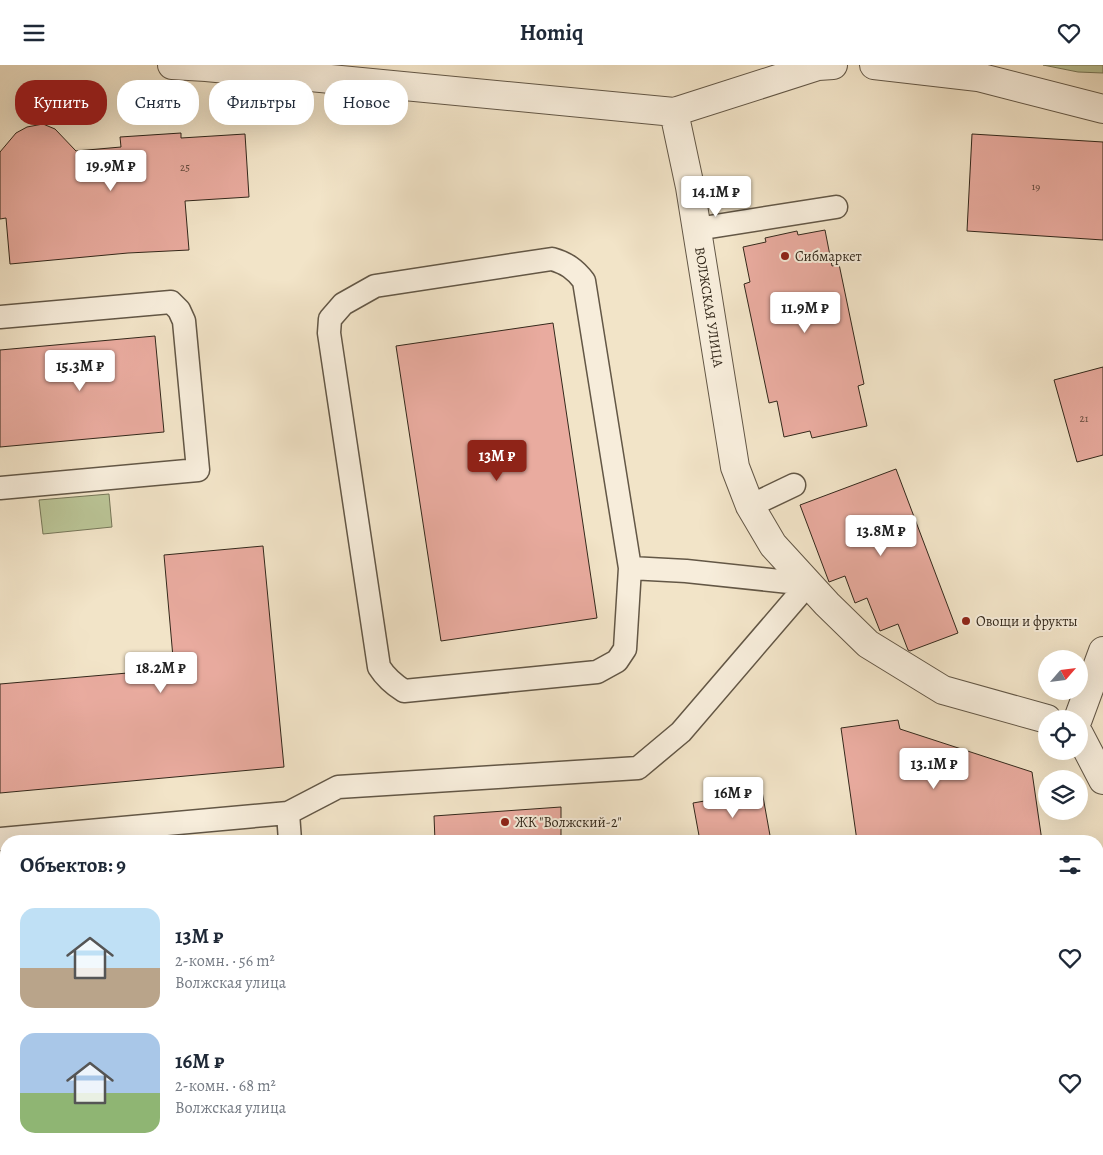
<!DOCTYPE html>
<html lang="ru">
<meta charset="utf-8">
<style>
body{margin:0;font-family:Alegreya,serif;background:#f2f2f3;color:#1f2937;height:100vh;display:flex;flex-direction:column;font-size:19px;white-space:nowrap}
*{box-sizing:border-box;margin:0}
p{font-size:16px;color:#747a83}
.icon{flex:none;width:28px;height:28px;fill:none;stroke:currentColor;stroke-width:2;stroke-linecap:round;stroke-linejoin:round}
.map{position:relative;flex:1;overflow:hidden}
.sheet{position:absolute;left:0px;top:770px;width:1104px;height:320px;display:flex;flex-direction:column;background:#fff;border-radius:20px 20px 0 0;box-shadow:0 5px 20px #0002}
.sheet>*{flex:none}
.top-card{position:absolute;left:15px;top:15px;width:500px;height:45px;display:flex;gap:10px}
.needle{width:32px;rotate:62deg}
.buttons{position:absolute;left:1038px;top:585px;display:grid;gap:10px}
.buttons a{display:grid;place-items:center;width:50px;height:50px;border-radius:50%;background:#fff;box-shadow:0 5px 20px #0002;font-size:25px}
.price{position:absolute;translate:-50% -42px;padding:0 11px;border-radius:5px;background:#fff;color:#222;font-size:16px;line-height:32px;filter:drop-shadow(0 1px 2px #0008)}
.price::after{content:'';position:absolute;left:50%;top:30px;width:15px;height:11px;margin-left:-8px;background:inherit;clip-path:polygon(0 0,100% 0,50% 100%)}
.price.on{background:#8f2418;color:#fff}
ul{padding:0;list-style:none}
li{display:flex;align-items:center;gap:15px;height:125px;padding:0 20px}
li span{display:grid;place-items:center;flex:none;width:140px;height:100px;border-radius:15px;color:#555}
li>.icon{margin-inline-start:auto}
span .icon{width:60px;height:60px;fill:#fffc;stroke-width:1}
li b{font-size:21px}
h2{display:flex;justify-content:space-between;align-items:center;height:60px;padding:0 20px;font-size:21px}
.tag{padding:0 18px;border-radius:20px;background:#fff;box-shadow:0 5px 20px #0002;font-size:18px;line-height:45px}
.tag.on{background:#8f2418;color:#fff}
header{display:flex;justify-content:space-between;align-items:center;height:65px;padding:0 20px;background:#fff;font-size:22px;font-weight:600}
.map>svg:first-child{display:block}
.green{fill:#bac496;stroke:#767658}
.building{fill:#e9ab9f;stroke:#33281b}
.lines{fill:none;stroke-linecap:round;stroke-linejoin:round}
.service-casing{stroke:#635746;stroke-width:25}
.minor-casing{stroke:#635746;stroke-width:30}
.service{stroke:#f7eddb;stroke-width:22}
.minor{stroke:#f7eddb;stroke-width:28}
.poi-dot{fill:#8f2418;stroke:#f7eddb;stroke-width:2}
.labels{text-anchor:middle;dominant-baseline:central;stroke-width:4;stroke-linejoin:round;paint-order:stroke}
.number-label{font-size:11px;fill:#60493c}
.poi-label{font-size:14px;fill:#33281b;stroke:#f7eddb;text-anchor:start}
.street-label{font-size:14px;fill:#33281b;stroke:#f7eddb}
</style>
<header><svg class="icon" aria-label="menu" viewBox="0 0 24 24"><path d="M4 6h16M4 12h16M4 18h16"/></svg>Homiq<svg class="icon" aria-label="heart" viewBox="0 0 24 24"><path d="M12 20l-8-8c-3-5 5-10 8-4 3-6 11-1 8 4z"/></svg></header>
<div class="map">
<svg width="1103" height="1090" viewBox="0 0 1103 1090">
<rect width="100%" height="100%" fill="#f2e4c8"/>
<filter id="stains"><feTurbulence type="fractalNoise" baseFrequency=".004" numOctaves="4"/><feColorMatrix values="0 0 0 0 .2 0 0 0 0 .09 0 0 0 0 .02 0 0 0 .5 -.17"/></filter>
<radialGradient id="worn" r=".72"><stop offset=".6" stop-color="#630" stop-opacity="0"/><stop offset="1" stop-color="#630" stop-opacity=".3"/></radialGradient>
<!-- green -->
<path class="green" d="M 1043,0 L 1103,0 L 1103,8 L 1078,7 Z
M 109,429 L 112,462 L 43,469 L 39,435 Z"/>
<!-- building -->
<path class="building" d="M 43,59 L 55,64 L 76,86 L 121,82 L 120,72 L 181,68 L 181,73 L 245,69 L 249,132 L 185,136 L 189,185 L 128,188 L 10,199 L 6,153 L 0,154 L 0,87 L 16,68 L 27,62 Z
M 972,69 L 1103,77 L 1103,175 L 967,166 Z
M 825,165 L 832,201 L 839,199 L 864,319 L 858,321 L 867,361 L 812,373 L 810,366 L 784,372 L 777,336 L 769,338 L 744,219 L 750,217 L 743,182 L 766,177 L 765,173 L 797,166 L 798,170 Z
M 553,258 L 597,553 L 441,576 L 396,281 Z
M 155,271 L 164,367 L 0,382 L 0,285 Z
M 1103,302 L 1103,390 L 1077,397 L 1054,315 Z
M 896,404 L 958,568 L 910,586 L 908,585 L 898,559 L 880,566 L 867,533 L 855,538 L 845,511 L 829,517 L 800,440 Z
M 263,481 L 284,702 L 0,728 L 0,619 L 174,604 L 164,490 Z
M 898,655 L 900,664 L 1032,707 L 1042,776 L 986,776 L 967,774 L 962,776 L 857,776 L 841,663 Z
M 762,726 L 771,776 L 700,776 L 693,738 Z
M 561,742 L 561,776 L 435,776 L 434,751 Z"/>
<g class="lines">
<!-- service casing -->
<g class="service-casing">
<path id="service" d="M 697,164 L 836,142
M 0,252 L 171,237 L 179,245 L 184,256 L 198,405 L 0,423
M 750,441 L 794,420
M 630,503 L 625,584 L 617,596 L 597,607 L 404,626 C 393,619 386,613 379,602 L 329,268 L 330,254 L 343,239 L 375,221 L 552,194 C 566,198 575,204 584,216 L 630,503 L 686,506 L 808,519
M 288,748 L 290,776
M 0,774 L 288,748 L 338,722 L 638,703 L 681,667 L 808,519
M 312,1084 L 313,1090"/>
</g>
<!-- minor casing -->
<g class="minor-casing">
<path id="minor" d="M 172,0 L 206,2 L 674,47 L 690,122 L 735,402 L 750,441 L 773,480 L 827,539 L 868,579 L 943,625 L 1047,654
M 874,0 L 978,12 L 1103,44
M 674,47 L 818,1 L 833,0
M 1078,654 L 1103,586
M 1079,669 L 1103,715"/>
</g>
<!-- service -->
<use href="#service" class="service"/>
<!-- minor -->
<use href="#minor" class="minor"/>
</g>
<!-- markers -->
<g class="poi-dot">
<circle cx="785" cy="191" r="5"/>
<circle cx="966" cy="556" r="5"/>
<circle cx="505" cy="757" r="5"/>
</g>
<g class="labels">
<!-- number labels -->
<g class="number-label">
<text x="185" y="102">25</text>
<text x="1036" y="121">19</text>
<text x="1084" y="353">21</text>
</g>
<!-- poi labels -->
<g class="poi-label">
<text x="795" y="191">Сибмаркет</text>
<text x="976" y="556">Овощи и фрукты</text>
<text x="515" y="757">ЖК "Волжский-2"</text>
</g>
<!-- street labels -->
<g class="street-label">
<text transform="translate(709 242) rotate(81)">ВОЛЖСКАЯ УЛИЦА</text>
</g>
</g>
<rect width="100%" height="100%" filter="url(#stains)"/>
<rect width="100%" height="100%" fill="url(#worn)"/>
</svg>
<div class="buttons">
<a><svg class="needle" viewBox="-14 -14 28 28"><path d="M0-13l5 13h-10z" fill="#e53935"/><path d="M0 13l5-13h-10z" fill="#747a83"/></svg></a>
<a><svg class="icon" aria-label="locate" viewBox="0 0 24 24"><circle cx="12" cy="12" r="6"/><path d="M12 2v4M12 18v4M2 12h4M18 12h4"/></svg></a>
<a><svg class="icon" aria-label="layers" viewBox="0 0 24 24"><path d="M12 4l9 5-9 5-9-5zM3 14l9 5 9-5"/></svg></a>
</div>
<b class="price" style="left:111px;top:127px">19.9M ₽</b>
<b class="price" style="left:716px;top:153px">14.1M ₽</b>
<b class="price" style="left:805px;top:269px">11.9M ₽</b>
<b class="price" style="left:80px;top:327px">15.3M ₽</b>
<b class="price on" style="left:497px;top:417px">13M ₽</b>
<b class="price" style="left:881px;top:492px">13.8M ₽</b>
<b class="price" style="left:161px;top:629px">18.2M ₽</b>
<b class="price" style="left:934px;top:725px">13.1M ₽</b>
<b class="price" style="left:733px;top:754px">16M ₽</b>
<div class="top-card">
<a class="tag on">Купить</a>
<a class="tag">Снять</a>
<a class="tag">Фильтры</a>
<a class="tag">Новое</a>
</div>
<section class="sheet">
<h2>Объектов: 9<svg class="icon" aria-label="filters" viewBox="0 0 24 24"><path d="M4 7h16M4 17h16"/><circle cx="9" cy="7" r="2"/><circle cx="15" cy="17" r="2"/></svg></h2>
<ul>
<li><span style="background:linear-gradient(#bfe0f5 60%,#b9a48a 0)"><svg class="icon" aria-label="home" viewBox="0 0 24 24"><path d="M3 11l9-7 9 7M6 9v11h12V9"/></svg></span><div><b>13M ₽</b><p>2-комн. · 56 m²</p><p>Волжская улица</p></div><svg class="icon" aria-label="heart" viewBox="0 0 24 24"><path d="M12 20l-8-8c-3-5 5-10 8-4 3-6 11-1 8 4z"/></svg></li>
<li><span style="background:linear-gradient(#a9c7e8 60%,#8fb573 0)"><svg class="icon" aria-label="home" viewBox="0 0 24 24"><path d="M3 11l9-7 9 7M6 9v11h12V9"/></svg></span><div><b>16M ₽</b><p>2-комн. · 68 m²</p><p>Волжская улица</p></div><svg class="icon" aria-label="heart" viewBox="0 0 24 24"><path d="M12 20l-8-8c-3-5 5-10 8-4 3-6 11-1 8 4z"/></svg></li>
</ul>
</section>
</div>
